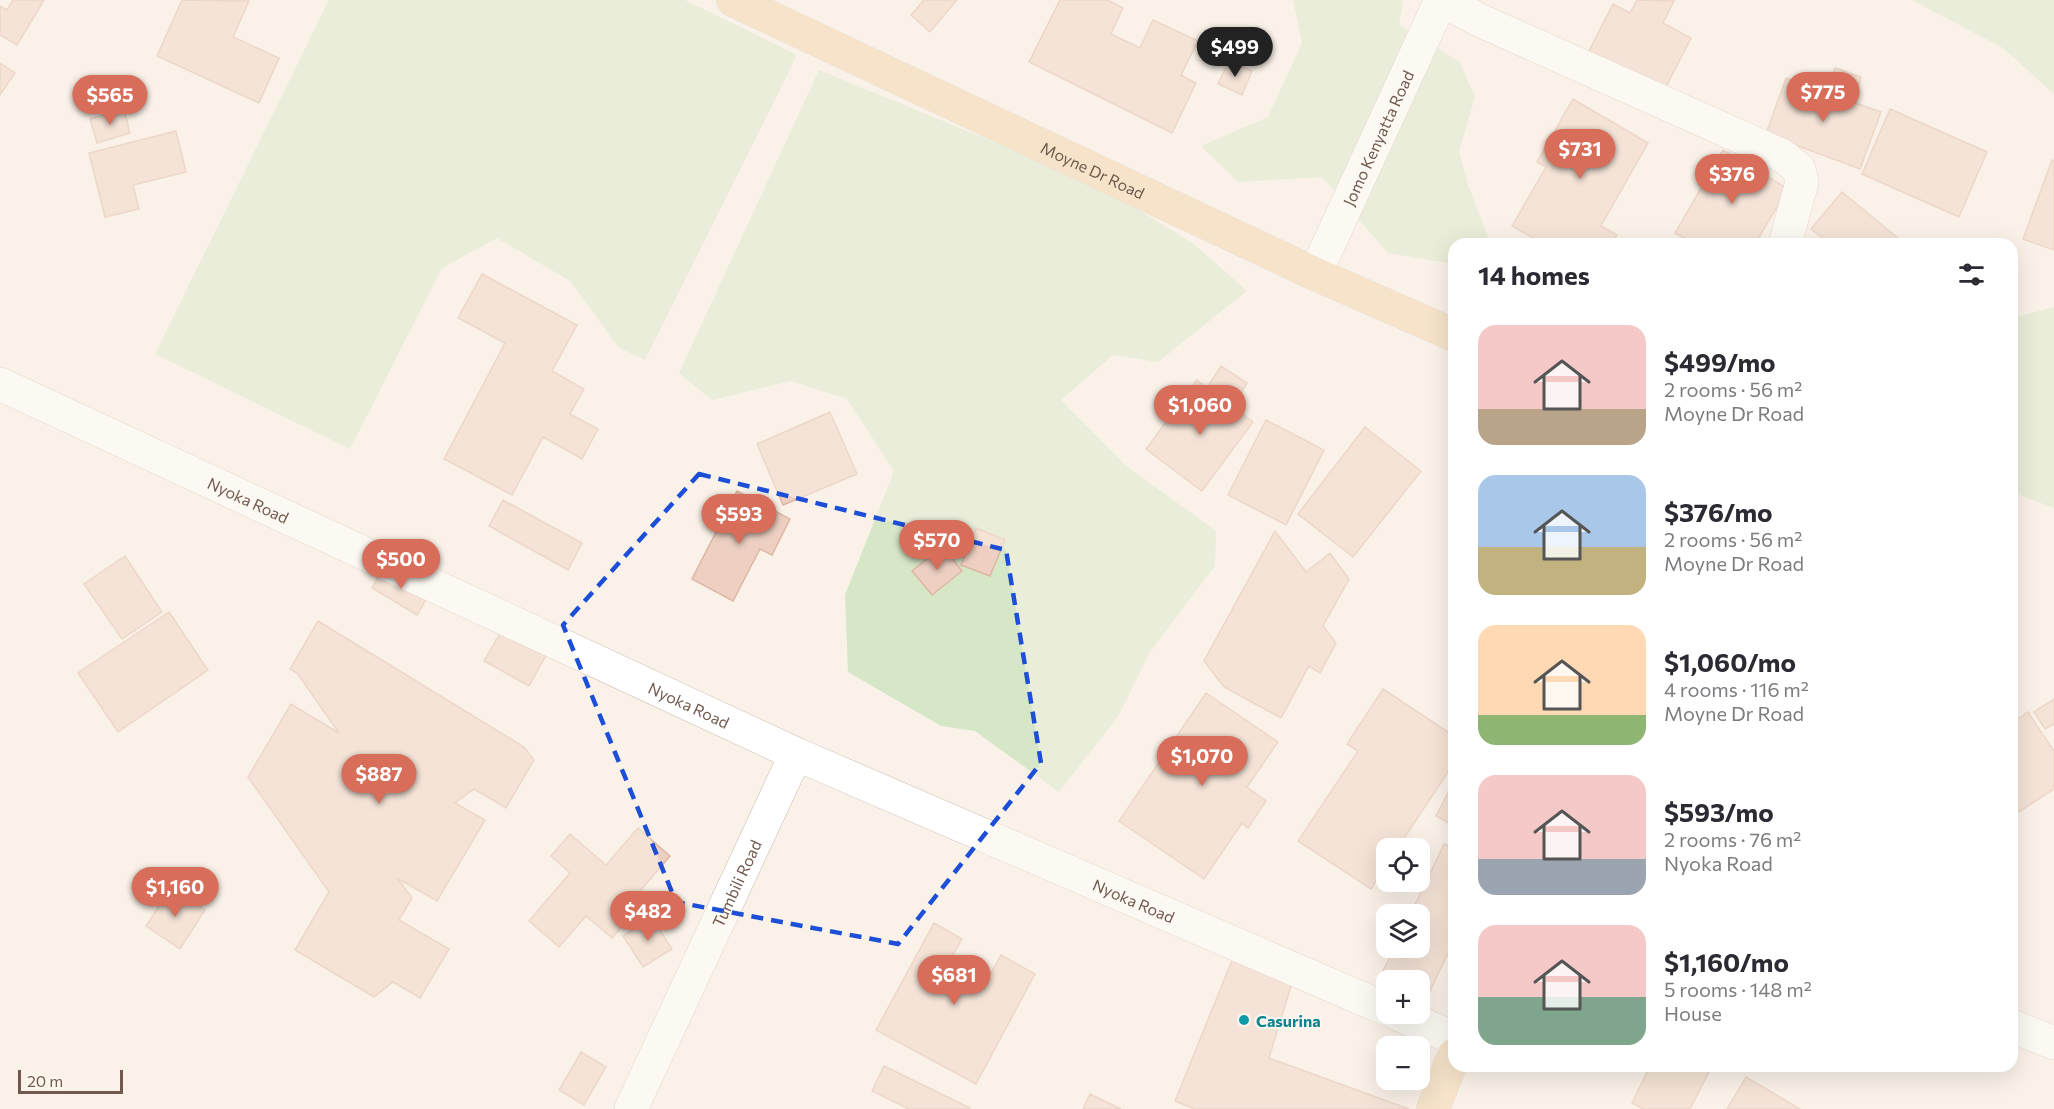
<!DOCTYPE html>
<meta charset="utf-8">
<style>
body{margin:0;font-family:Commissioner,sans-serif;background:#f7f7f7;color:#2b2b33;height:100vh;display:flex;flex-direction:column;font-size:22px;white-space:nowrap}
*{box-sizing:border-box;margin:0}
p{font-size:20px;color:#7c7c81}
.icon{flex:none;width:33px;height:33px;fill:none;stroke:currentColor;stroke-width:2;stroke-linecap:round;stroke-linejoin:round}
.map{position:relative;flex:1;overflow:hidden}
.drawer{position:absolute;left:1448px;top:238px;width:570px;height:834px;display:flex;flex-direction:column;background:#fff;border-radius:18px;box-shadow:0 6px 24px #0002}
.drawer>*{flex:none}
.buttons{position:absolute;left:1376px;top:838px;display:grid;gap:12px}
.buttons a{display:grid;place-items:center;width:54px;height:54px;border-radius:12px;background:#fff;box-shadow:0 6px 24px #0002;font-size:30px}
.scale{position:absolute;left:18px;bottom:15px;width:105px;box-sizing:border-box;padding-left:6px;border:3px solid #72594e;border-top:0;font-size:16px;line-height:21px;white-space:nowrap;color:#72594e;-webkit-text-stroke:4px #fdf6ee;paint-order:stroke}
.price{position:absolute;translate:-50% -51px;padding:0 14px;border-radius:21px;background:#d86d59;color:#fff;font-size:20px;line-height:39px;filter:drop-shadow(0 2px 3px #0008)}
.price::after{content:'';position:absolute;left:50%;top:36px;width:18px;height:14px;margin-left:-9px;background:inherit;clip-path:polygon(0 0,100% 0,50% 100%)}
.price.active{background:#222;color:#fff}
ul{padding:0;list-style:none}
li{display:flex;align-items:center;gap:18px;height:150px;padding:0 30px}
li span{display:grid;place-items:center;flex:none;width:168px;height:120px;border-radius:18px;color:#555}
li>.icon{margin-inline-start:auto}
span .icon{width:72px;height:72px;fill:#fffc;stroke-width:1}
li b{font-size:26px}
h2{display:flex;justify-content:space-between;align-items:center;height:72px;padding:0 30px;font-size:26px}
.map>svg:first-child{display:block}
.green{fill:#d6e7c8}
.building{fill:#edd0c2;stroke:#deb6a4;stroke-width:1.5}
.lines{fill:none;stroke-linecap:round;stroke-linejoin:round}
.minor-casing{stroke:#cbbaaf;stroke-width:34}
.major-casing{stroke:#d5cdca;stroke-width:34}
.minor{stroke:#fff;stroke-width:33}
.major{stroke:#f2d1a7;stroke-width:33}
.marked{fill:none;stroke:#1d4ed8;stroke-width:4.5;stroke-dasharray:12 8;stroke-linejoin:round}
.culture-dot{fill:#0f9aa8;stroke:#fdf6ee;stroke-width:2}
.labels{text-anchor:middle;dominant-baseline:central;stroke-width:4.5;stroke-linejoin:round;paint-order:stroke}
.street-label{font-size:16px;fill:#72594e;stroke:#fdf6ee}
.culture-label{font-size:16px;font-weight:bold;fill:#0d838f;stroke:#fdf6ee;text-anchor:start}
</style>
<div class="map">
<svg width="2054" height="1109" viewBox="0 0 2054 1109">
<rect width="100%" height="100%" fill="#faf2e8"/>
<!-- green -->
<path class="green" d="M 329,0 L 685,0 L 797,55 L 645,360 L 618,347 L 570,281 L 497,238 L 442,268 L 350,449 L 155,354 Z
M 1293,0 L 1403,0 L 1399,25 L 1460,62 L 1475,97 L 1459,151 L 1468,185 L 1491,244 L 1454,244 L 1453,264 L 1388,253 L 1322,177 L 1238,182 L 1201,146 L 1268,117 L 1302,43 Z
M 1912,0 L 2054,0 L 2054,94 L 2003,48 Z
M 819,70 L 1099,185 L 1194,244 L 1247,291 L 1158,362 L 1113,355 L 1061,400 L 1125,465 L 1216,531 L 1215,566 L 1150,652 L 1119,715 L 1059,792 L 975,731 L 941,726 L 848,672 L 845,595 L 894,471 L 847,399 L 791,381 L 712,400 L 679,373 Z
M 2054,307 L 2054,508 L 2012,492 L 2012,318 Z"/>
<!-- building -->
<path class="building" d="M 13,0 L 44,0 L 17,45 L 0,35 L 0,6 L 7,10 Z
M 182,0 L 249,1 L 233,37 L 279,58 L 259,103 L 157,56 Z
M 924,0 L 957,0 L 930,32 L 911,15 Z
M 1060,0 L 1108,0 L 1123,8 L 1111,34 L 1140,48 L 1153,20 L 1198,41 L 1181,75 L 1196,83 L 1172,133 L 1029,62 Z
M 1637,0 L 1674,1 L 1663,23 L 1691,38 L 1663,93 L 1588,53 L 1613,4 L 1630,13 Z
M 1229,61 L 1252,71 L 1242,95 L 1218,84 Z
M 0,63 L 15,73 L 0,95 Z
M 1835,68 L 1861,77 L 1856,95 L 1829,86 Z
M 1786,78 L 1881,112 L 1860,169 L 1766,134 Z
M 1573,99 L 1648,143 L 1601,226 L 1617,235 L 1611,244 L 1544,244 L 1512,226 L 1546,167 L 1537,162 Z
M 124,109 L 130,133 L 97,143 L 90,119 Z
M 1890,109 L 1987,152 L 1959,217 L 1862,174 Z
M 176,131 L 186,172 L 133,185 L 139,209 L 105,217 L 89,153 Z
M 1723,150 L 1788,189 L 1755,244 L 1695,244 L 1675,233 Z
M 2052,160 L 2054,161 L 2054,250 L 2023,239 Z
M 1842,192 L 1905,244 L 1830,244 L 1811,229 Z
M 482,274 L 577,325 L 552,371 L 584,389 L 570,414 L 598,429 L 582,459 L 543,437 L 512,495 L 444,459 L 505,343 L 458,318 Z
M 1221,366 L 1247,383 L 1235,404 L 1208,386 Z
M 1197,380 L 1253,422 L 1202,491 L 1146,449 Z
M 830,412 L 857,474 L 783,505 L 757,444 Z
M 1266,420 L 1324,450 L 1286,525 L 1228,495 Z
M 1365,427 L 1421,471 L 1353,557 L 1298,514 Z
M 737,491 L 790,519 L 772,555 L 760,549 L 733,601 L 692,579 Z
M 503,500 L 582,543 L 568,570 L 489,526 Z
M 976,528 L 1005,540 L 990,576 L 961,565 Z
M 1275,531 L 1306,572 L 1330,553 L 1349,579 L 1323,626 L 1336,643 L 1320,673 L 1309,666 L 1281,718 L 1224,687 L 1204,661 Z
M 942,546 L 962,571 L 932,595 L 912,571 Z
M 125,556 L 162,612 L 122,639 L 84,584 Z
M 385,566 L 430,593 L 417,615 L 372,588 Z
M 169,612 L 208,670 L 118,732 L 78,673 Z
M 318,621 L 524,747 L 534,760 L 506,808 L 474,789 L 455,803 L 485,820 L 437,901 L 397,878 L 412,898 L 399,920 L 449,949 L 420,998 L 393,982 L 374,997 L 295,950 L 329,892 L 248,777 L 291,704 L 339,733 L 297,673 L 290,669 Z
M 505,625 L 549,650 L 529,686 L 484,661 Z
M 1383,689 L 1454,736 L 1454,763 L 1397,849 L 1386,849 L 1386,865 L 1371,889 L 1298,841 L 1358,751 L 1347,744 Z
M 1206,693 L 1278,742 L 1247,787 L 1266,801 L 1248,828 L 1242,823 L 1204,879 L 1119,821 Z
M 2054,699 L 2054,724 L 2045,729 L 2034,712 Z
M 2028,712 L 2054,751 L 2054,789 L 2014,815 L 2012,811 L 2012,723 Z
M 1454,781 L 1454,826 L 1436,816 Z
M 638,828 L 670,856 L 628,905 L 636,911 L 612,938 L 586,916 L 559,947 L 529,921 L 570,873 L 551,856 L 570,834 L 606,865 Z
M 1444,844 L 1454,848 L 1454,941 L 1429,993 L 1419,988 L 1419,981 L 1404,981 L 1383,971 L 1394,948 L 1419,948 L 1419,915 L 1410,915 Z
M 171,887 L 205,910 L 180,949 L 146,926 Z
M 652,918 L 672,949 L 643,967 L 623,936 Z
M 934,923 L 962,939 L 953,955 L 990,975 L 1001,955 L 1035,974 L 976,1084 L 876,1030 Z
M 1233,958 L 1292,983 L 1269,1058 L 1409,1109 L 1194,1109 L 1175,1101 Z
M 581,1052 L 606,1067 L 584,1105 L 559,1090 Z
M 884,1066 L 970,1108 L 969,1109 L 909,1109 L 872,1091 Z
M 1650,1066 L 1712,1066 L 1690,1109 L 1643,1109 L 1632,1103 Z
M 1746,1077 L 1800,1109 L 1727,1109 Z
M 1090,1094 L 1121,1109 L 1083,1109 Z"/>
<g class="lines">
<!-- minor casing -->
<g class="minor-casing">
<g id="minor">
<path d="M 1442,0 L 1479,20 L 1783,156 L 1799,169 L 1802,182 L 1785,244"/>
<path id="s1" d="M 1315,274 L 1441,0"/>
<path id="s2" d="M 0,384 L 796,754 L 1386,1009"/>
<path d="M 1398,1014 L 1454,1038"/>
<path d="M 2012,1026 L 2054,1043"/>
<path id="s3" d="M 631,1109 L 796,754"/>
</g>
</g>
<!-- major casing -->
<g class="major-casing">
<g id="major">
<path id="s4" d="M 733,0 L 1315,274 L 1454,335"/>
<path d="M 1433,1109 L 1454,1055"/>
</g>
</g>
<!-- minor -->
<use href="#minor" class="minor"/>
<!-- major -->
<use href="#major" class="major"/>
</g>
<!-- marked area -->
<path d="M0 0H2054V1109H0ZM 699,474 L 1006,550 L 1041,763 L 898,944 L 676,902 L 563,625 Z" fill="#faf2e8" fill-opacity=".55" fill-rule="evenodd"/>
<path class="marked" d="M 699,474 L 1006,550 L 1041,763 L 898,944 L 676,902 L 563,625 Z"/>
<!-- markers -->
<circle class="culture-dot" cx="1244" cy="1020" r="6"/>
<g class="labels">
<!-- street labels -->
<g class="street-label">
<text stroke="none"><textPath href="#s1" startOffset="150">Jomo Kenyatta Road</textPath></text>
<text stroke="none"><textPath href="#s4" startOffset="398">Moyne Dr Road</textPath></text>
<text stroke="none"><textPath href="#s2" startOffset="274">Nyoka Road</textPath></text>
<text stroke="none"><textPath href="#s2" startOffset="760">Nyoka Road</textPath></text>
<text stroke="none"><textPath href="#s3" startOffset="249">Tumbili Road</textPath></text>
<text stroke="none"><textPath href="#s2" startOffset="1246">Nyoka Road</textPath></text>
</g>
<!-- culture labels -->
<g class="culture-label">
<text x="1256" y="1020">Casurina</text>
</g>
</g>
</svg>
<div class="buttons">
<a><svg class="icon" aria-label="locate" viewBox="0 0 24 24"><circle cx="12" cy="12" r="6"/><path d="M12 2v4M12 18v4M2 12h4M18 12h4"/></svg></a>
<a><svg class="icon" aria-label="layers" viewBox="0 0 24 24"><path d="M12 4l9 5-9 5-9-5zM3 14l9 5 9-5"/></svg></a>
<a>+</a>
<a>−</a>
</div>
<div class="scale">20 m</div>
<b class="price active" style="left:1235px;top:78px">$499</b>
<b class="price" style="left:1823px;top:123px">$775</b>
<b class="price" style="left:110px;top:126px">$565</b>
<b class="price" style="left:1580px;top:180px">$731</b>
<b class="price" style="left:1732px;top:205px">$376</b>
<b class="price" style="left:1200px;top:436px">$1,060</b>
<b class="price" style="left:739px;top:545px">$593</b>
<b class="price" style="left:937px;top:571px">$570</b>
<b class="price" style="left:401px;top:590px">$500</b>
<b class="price" style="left:1202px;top:787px">$1,070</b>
<b class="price" style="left:379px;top:805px">$887</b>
<b class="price" style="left:175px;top:918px">$1,160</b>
<b class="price" style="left:648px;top:942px">$482</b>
<b class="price" style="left:954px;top:1006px">$681</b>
<section class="drawer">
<h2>14 homes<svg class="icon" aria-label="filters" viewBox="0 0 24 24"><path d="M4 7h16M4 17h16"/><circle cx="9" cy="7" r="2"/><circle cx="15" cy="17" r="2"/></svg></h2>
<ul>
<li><span style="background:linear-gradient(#f6c9c9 70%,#b9a48a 0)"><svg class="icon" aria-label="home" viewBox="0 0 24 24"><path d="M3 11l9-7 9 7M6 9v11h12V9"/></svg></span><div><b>$499/mo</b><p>2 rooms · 56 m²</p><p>Moyne Dr Road</p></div></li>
<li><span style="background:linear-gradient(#a9c7e8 60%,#c2b280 0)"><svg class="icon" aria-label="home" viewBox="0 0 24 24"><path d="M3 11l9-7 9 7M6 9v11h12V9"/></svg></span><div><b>$376/mo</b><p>2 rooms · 56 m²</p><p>Moyne Dr Road</p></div></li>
<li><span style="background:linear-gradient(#ffd9b3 75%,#8fb573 0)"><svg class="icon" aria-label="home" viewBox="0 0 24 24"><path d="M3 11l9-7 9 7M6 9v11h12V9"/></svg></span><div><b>$1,060/mo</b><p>4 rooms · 116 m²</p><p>Moyne Dr Road</p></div></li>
<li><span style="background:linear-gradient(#f6c9c9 70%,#9aa5b1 0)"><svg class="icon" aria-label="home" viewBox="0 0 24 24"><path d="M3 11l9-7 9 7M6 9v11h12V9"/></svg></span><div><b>$593/mo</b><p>2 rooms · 76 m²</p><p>Nyoka Road</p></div></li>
<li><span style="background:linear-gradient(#f6c9c9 60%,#7fa58c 0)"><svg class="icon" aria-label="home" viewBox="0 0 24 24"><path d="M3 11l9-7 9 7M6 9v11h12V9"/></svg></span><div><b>$1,160/mo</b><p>5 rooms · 148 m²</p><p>House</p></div></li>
</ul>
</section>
</div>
